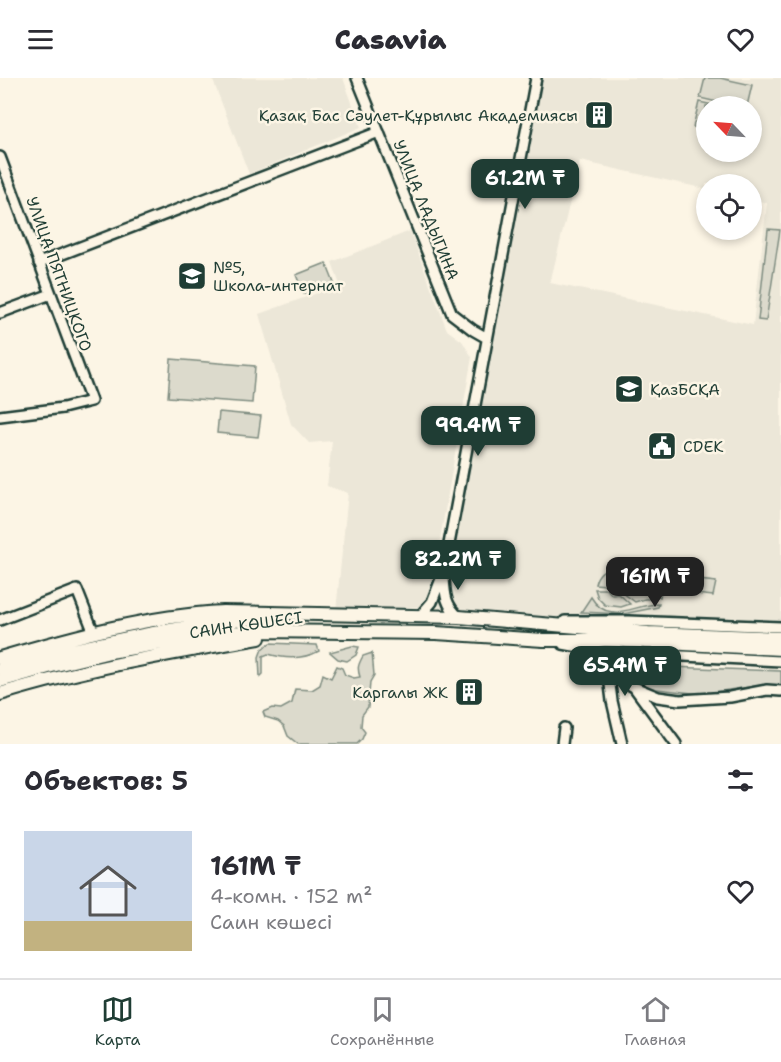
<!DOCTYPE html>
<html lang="ru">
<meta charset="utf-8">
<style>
body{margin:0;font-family:"Shantell Sans",sans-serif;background:#f7f7f7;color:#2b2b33;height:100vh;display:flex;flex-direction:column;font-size:22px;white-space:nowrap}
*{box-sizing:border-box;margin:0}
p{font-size:20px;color:#7c7c81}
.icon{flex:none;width:33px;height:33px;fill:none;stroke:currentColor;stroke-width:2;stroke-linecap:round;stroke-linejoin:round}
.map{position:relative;height:666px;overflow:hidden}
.drawer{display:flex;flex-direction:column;background:#fff;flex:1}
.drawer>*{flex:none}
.needle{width:39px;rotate:295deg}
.controls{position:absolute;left:696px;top:18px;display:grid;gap:12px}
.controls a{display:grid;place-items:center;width:66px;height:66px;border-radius:50%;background:#fff;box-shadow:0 3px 9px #0003;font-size:30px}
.price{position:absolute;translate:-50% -51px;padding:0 14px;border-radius:12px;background:#1f3d34;color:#fff;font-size:20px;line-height:39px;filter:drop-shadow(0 2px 3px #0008)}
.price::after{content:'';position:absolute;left:50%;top:36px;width:18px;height:14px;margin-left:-9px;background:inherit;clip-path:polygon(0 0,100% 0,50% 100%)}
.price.current{background:#222;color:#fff}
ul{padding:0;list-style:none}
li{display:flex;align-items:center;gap:18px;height:150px;padding:0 24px}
li span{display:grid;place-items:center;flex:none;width:168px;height:120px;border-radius:0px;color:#555}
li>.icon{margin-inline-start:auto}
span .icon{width:72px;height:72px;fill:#fffc;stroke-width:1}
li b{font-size:26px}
h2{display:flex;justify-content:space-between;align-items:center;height:72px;padding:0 24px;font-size:26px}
header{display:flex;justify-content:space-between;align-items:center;height:78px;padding:0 24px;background:#fff;font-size:27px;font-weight:800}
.tab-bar{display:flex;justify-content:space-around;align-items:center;height:84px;border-top:2px solid #e1e1e2;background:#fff;font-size:16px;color:#7c7c81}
.tab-bar a{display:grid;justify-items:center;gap:3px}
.tab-bar .current{color:#1f3d34}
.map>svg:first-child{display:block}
.built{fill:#ece7d8;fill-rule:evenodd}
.green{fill:#dcdacc;stroke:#7e8c80;stroke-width:1.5}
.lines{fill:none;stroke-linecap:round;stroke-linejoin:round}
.minor-casing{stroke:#1f3d34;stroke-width:14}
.major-casing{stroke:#1f3d34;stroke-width:16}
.minor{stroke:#fcf5e5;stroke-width:9}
.major{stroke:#fcf5e5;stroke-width:12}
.labels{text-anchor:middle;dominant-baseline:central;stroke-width:5;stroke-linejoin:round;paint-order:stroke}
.poi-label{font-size:16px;fill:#1f3d34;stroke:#fcf5e5;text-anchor:start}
.street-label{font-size:16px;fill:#1f3d34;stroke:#fcf5e5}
</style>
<header><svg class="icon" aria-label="menu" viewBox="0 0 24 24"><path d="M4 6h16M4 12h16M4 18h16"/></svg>Casavia<svg class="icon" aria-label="heart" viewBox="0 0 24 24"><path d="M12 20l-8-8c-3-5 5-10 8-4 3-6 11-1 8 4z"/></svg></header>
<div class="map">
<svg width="781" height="666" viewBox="0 0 781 666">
<rect width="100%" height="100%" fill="#fcf5e5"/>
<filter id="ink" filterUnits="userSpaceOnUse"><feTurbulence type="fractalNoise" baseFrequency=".0167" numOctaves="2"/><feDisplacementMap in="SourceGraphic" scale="12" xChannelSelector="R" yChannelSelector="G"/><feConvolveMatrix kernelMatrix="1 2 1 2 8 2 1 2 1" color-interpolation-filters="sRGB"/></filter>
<g filter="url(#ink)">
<!-- built -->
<path class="built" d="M 212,0 L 343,0 L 361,49 L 249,96 Z
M 536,0 L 781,0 L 781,549 L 437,538 L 444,493 ZM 706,28 L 752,28 L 752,74 L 706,74 ZM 580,83 L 706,111 L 706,106 L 752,106 L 752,121 L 767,125 L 753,247 L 550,205 Z
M 410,153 L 447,252 L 462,263 L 472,279 L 431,512 L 420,529 L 336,533 L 348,415 L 327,408 L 332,363 L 309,365 L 291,346 L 259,236 L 340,207 L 332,184 Z"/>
<!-- green -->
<path class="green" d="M 705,0 L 720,0 L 752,7 L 747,28 L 734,28 L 700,20 Z
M 699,24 L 718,28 L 706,28 L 706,52 L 693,49 Z
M 768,151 L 780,152 L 766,243 L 758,242 Z
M 326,185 L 334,205 L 304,216 L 296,197 Z
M 171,281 L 255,288 L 252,325 L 168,319 Z
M 219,334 L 261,338 L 258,359 L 217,355 Z
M 612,482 L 665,490 L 660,519 L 653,516 L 631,491 Z
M 615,488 L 627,494 L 618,503 L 612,501 L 606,507 L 595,506 C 597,496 605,490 615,488 Z
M 631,496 L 648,517 L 654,521 L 645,521 L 635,524 L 623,515 L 625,509 L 622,503 Z
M 690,501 L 716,504 L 713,518 L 687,515 Z
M 595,511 L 607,511 L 612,517 L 619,516 L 630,526 L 621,529 L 605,527 L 598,520 Z
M 591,519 C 608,548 634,526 659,526 L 658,529 L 623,536 L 581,534 Z
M 270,565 L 317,567 L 319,573 C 304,581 285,581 268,576 L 263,578 L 263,596 L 260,599 L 259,579 L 262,571 Z
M 352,568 L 359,569 L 356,577 L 347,583 L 338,581 L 330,574 Z
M 372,575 L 374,597 L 370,604 L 368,629 L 362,637 L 361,649 L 365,654 L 362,661 L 357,666 L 298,666 L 288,658 L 284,648 L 278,643 L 265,639 L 263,634 L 272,630 L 281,631 L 292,625 L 295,611 L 312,612 L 320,607 L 323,596 L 331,600 L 337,588 L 342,590 L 345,597 L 354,600 L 360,599 C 357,590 358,587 363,578 Z
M 626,585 L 643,590 L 644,588 L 781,593 L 781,611 L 763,607 L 701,616 L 649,610 L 617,593 Z"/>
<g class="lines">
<!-- minor casing -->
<g class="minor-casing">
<path id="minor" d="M 357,0 L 452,236 L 473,252 L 487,260
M 0,79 L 91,323 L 63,330 L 0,338
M 39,185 L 379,54
M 0,235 L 51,216
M 444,499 C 445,516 445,527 459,539
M 420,538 L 432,524 L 444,493 L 536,0
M 0,542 L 77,512 L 94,555
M 565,543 L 629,543 L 781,549
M 563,566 L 606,574 L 781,583
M 606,574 L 612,623 L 622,666
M 607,595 L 634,609 L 676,666
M 634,609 L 658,619 L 680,622 L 730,619 L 767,612 L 781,613
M 562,666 L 564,650"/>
</g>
<!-- major casing -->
<g class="major-casing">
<path id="major" d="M 0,580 C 72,559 147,538 223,534 L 459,539 L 648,555 L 781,560
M 0,591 C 82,568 164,550 249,541
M 0,603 L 52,588 L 110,574 L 208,557 L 260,553 L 436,555 L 543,562 L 607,562 L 781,571
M 0,616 C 85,590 172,575 259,560"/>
</g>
<!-- minor -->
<use href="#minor" class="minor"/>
<!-- major -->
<use href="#major" class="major"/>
</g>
</g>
<!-- icons -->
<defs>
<g id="building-square" transform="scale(1.5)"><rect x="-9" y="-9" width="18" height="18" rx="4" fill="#1f3d34" stroke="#fcf5e5"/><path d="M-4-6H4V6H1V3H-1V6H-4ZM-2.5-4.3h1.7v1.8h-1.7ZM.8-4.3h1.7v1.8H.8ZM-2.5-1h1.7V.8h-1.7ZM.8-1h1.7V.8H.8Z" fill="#fff"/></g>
<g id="school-square" transform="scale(1.5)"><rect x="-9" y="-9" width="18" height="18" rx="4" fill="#1f3d34" stroke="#fcf5e5"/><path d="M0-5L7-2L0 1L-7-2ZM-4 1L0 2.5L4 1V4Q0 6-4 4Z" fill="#fff"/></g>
<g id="university-square" transform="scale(1.5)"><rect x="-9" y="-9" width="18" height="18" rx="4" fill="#1f3d34" stroke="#fcf5e5"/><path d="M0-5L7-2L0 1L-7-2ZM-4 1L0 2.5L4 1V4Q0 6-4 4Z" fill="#fff"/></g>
<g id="civic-square" transform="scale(1.5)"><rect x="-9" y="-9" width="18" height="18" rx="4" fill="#1f3d34" stroke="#fcf5e5"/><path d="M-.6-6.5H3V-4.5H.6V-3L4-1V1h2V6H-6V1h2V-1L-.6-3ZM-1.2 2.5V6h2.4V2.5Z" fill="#fff"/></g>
</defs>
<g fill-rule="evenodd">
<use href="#building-square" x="599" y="37"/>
<use href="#school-square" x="192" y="198"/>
<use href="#university-square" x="629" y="311"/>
<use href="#civic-square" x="662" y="368"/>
<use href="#building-square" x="469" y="614"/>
</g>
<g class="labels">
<!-- poi labels -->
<g class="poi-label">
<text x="578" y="37" text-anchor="end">Қазақ Бас Сәулет-Құрылыс Академиясы</text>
<text x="213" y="189">№5,<tspan x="213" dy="18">Школа-интернат</tspan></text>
<text x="650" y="311">ҚазБСҚА</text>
<text x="683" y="368">CDEK</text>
<text x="448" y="614" text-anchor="end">Каргалы ЖК</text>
</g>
<!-- street labels -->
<g class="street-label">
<text transform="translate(426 132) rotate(68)">УЛИЦА ЛАДЫГИНА</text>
<text transform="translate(59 196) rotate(70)">УЛИЦА ПЯТНИЦКОГО</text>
<text transform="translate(246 547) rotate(-8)">САИН КӨШЕСІ</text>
</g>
</g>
</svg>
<div class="controls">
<a><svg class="needle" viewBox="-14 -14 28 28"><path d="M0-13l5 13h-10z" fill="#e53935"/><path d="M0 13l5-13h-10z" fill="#7c7c81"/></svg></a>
<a><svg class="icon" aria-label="locate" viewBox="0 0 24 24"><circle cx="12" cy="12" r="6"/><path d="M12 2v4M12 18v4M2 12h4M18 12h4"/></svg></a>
</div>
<b class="price" style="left:525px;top:132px">61.2M ₸</b>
<b class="price" style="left:478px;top:379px">99.4M ₸</b>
<b class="price" style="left:458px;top:513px">82.2M ₸</b>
<b class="price current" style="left:655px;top:530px">161M ₸</b>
<b class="price" style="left:625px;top:619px">65.4M ₸</b>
</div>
<section class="drawer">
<h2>Объектов: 5<svg class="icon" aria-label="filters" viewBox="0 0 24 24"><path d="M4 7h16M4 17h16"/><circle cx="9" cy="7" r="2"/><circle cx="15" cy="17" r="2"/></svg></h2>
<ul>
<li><span style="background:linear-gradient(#c9d6e8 75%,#c2b280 0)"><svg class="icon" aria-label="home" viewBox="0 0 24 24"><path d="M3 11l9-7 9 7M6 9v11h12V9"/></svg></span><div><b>161M ₸</b><p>4-комн. · 152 m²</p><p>Саин көшесі</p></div><svg class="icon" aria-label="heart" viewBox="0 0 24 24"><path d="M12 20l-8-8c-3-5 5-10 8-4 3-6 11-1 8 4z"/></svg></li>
</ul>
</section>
<nav class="tab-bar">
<a class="current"><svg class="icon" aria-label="map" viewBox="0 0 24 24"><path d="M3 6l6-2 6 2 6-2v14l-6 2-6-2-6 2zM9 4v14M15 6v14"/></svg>Карта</a>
<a><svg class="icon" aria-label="saved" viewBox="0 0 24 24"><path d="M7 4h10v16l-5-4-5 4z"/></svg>Сохранённые</a>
<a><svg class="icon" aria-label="home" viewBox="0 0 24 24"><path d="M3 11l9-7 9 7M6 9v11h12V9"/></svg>Главная</a>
</nav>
